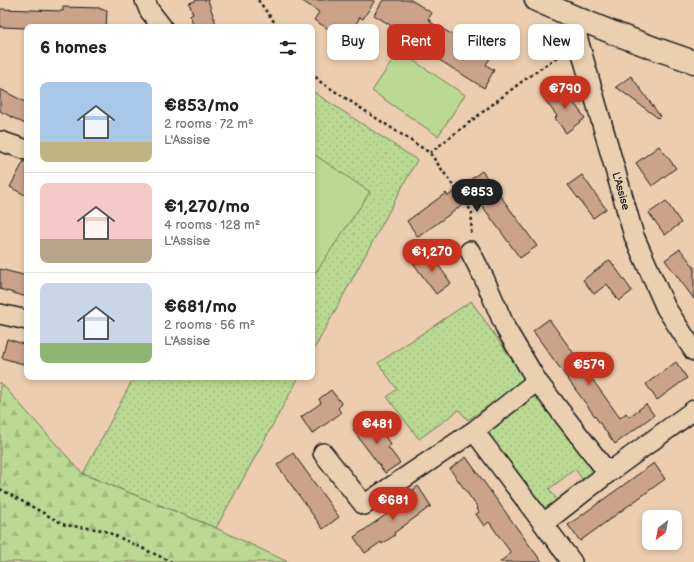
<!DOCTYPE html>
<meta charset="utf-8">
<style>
body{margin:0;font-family:"Balsamiq Sans",sans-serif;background:#f6f6f6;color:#222;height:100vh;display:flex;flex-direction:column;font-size:15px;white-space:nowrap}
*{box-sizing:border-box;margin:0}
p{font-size:13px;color:#767676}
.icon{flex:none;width:22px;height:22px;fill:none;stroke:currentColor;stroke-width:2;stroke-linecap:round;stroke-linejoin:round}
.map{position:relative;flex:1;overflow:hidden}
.sheet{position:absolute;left:24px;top:24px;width:291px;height:356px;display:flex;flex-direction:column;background:#fff;border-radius:8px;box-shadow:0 2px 6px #0003}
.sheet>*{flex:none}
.banner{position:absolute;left:327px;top:24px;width:307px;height:36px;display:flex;gap:8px}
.needle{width:26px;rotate:212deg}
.fabs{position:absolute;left:642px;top:510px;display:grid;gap:8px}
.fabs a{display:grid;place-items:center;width:40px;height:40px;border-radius:8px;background:#fff;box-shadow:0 2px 6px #0003;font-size:20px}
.price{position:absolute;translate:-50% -34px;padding:0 9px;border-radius:14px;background:#c8321e;color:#fff;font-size:13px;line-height:26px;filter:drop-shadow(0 1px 2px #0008)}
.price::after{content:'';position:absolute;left:50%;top:24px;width:12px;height:9px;margin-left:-6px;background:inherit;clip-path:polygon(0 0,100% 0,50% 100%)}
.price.current{background:#222;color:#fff}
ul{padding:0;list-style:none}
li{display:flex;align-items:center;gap:12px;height:100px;padding:0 16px}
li+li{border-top:1px solid #e0e0e0}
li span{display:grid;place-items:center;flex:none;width:112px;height:80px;border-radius:8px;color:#555}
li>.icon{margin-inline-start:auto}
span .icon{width:48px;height:48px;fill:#fffc;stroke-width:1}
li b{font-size:17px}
h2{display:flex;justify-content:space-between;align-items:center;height:48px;padding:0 16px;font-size:17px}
.tag{padding:0 14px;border-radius:8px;background:#fff;box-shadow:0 2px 6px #0003;font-size:14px;line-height:36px}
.tag.current{background:#c8321e;color:#fff}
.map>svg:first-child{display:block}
.grass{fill:url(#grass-dots);stroke:#6b7a57}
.forest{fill:url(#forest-firs);stroke:#6b7a57}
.garden{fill:#bad992;stroke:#6b7a57}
.building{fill:#caa38a;stroke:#1c1c1c}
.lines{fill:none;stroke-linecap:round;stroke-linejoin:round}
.minor-casing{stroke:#1c1c1c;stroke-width:22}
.tertiary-casing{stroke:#1c1c1c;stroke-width:25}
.path{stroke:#1c1c1c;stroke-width:2.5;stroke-dasharray:3 3;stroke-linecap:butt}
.minor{stroke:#eacfb1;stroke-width:19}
.tertiary{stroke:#eacfb1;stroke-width:22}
.labels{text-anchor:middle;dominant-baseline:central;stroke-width:3;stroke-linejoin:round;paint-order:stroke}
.street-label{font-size:11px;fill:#1c1c1c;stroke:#eacfb1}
</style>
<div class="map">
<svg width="694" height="562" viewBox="0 0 694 562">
<defs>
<pattern id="grass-dots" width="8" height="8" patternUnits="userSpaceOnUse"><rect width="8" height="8" fill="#bad992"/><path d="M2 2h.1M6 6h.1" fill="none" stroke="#9fba7d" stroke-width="1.8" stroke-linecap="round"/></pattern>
<pattern id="forest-firs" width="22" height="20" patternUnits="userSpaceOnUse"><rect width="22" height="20" fill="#bad992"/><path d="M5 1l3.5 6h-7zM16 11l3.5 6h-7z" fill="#9fba7d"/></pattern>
</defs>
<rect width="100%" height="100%" fill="#eccdaf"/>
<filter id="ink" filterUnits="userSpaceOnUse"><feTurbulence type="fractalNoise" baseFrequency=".025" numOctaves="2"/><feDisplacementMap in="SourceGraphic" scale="8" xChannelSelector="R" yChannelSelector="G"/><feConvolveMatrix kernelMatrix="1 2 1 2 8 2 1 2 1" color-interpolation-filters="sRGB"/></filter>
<g filter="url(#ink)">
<!-- grass -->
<path class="grass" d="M 312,91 L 417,160 L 312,353 Z
M 471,301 L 526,380 L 468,420 L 459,410 L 419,439 L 387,397 L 397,389 L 378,363 Z
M 134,377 L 299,377 L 216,528 L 83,474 Z
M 538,392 L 599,473 L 585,483 L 575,469 L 549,489 L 558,501 L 544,511 L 484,433 Z"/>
<!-- forest -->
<path class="forest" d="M 0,382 L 83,474 L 216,528 L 288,562 L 0,562 Z"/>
<!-- garden -->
<path class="garden" d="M 399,51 L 465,95 L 438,136 L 372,91 Z
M 312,153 L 370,192 L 312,278 Z"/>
<!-- building -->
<path class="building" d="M 198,0 L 208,0 L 217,27 L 194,27 L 190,15 L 193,14 L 189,3 Z
M 301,0 L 375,0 L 363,19 L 360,17 L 350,34 L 334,24 L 330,30 L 314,20 L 319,12 Z
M 383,0 L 411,0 L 432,13 L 428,19 L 431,21 L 430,22 L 448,32 L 490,58 L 486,65 L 494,70 L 484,88 L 401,36 L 403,33 L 374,15 Z
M 63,7 L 100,8 L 100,9 L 107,10 L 106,27 L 27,27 L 27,28 L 0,27 L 0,9 L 63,11 Z
M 631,76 L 660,116 L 658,118 L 616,87 Z
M 563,88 L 585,118 L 566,133 L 555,118 L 557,116 L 545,100 Z
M 0,89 L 27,103 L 27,125 L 0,111 Z
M 659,146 L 676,168 L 652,186 L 636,163 Z
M 24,161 L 27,161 L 27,196 L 10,187 Z
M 482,171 L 537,246 L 520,258 L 475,196 L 418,237 L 407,221 L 446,193 L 448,196 Z
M 582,175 L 606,209 L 593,218 L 568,185 Z
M 666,201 L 681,223 L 665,235 L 649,213 Z
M 680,249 L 694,267 L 694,299 L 665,260 Z
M 429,252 L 451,283 L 436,294 L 413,263 Z
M 610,260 L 632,291 L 619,301 L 607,284 L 594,294 L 583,280 Z
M 0,269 L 27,276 L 27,297 L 0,289 Z
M 549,319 L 620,418 L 626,413 L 629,417 L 646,404 L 654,415 L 615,444 L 533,331 Z
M 7,339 L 27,345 L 27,365 L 2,358 Z
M 676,362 L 687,378 L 657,400 L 646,384 Z
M 331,390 L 342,404 L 338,408 L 341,413 L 312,434 L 301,417 L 321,403 L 319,399 Z
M 368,418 L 379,434 L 382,432 L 391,445 L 388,447 L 400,463 L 385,473 L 353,430 Z
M 293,453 L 339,517 L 323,529 L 277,465 Z
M 466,457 L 527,542 L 542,562 L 500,562 L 511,553 L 489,522 L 484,526 L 476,514 L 479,512 L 477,509 L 478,508 L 450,469 Z
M 654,463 L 665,479 L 580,541 L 568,525 Z
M 418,486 L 431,506 L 394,533 L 395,535 L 382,544 L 381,542 L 365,553 L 354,537 L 407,500 L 405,496 Z"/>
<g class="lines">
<!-- minor casing -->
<g class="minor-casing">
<path id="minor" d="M 145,0 L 149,10 L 162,27
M 580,20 L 577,36 L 634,236 L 666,308 L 694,351
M 0,141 L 27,150
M 470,251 L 484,278 L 506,329 L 537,381
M 0,314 L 27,320
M 323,453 L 364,505 L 474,431
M 608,473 L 694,410
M 544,523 L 608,473 L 537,381 L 474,431 L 572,562"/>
</g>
<!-- tertiary casing -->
<g class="tertiary-casing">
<path id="tertiary" d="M 536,0 C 588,24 640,44 694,62"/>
</g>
<!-- path -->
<path class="path" d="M 258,0 L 278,27
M 312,72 L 319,81 L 430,153 L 472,212 L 471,235
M 430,153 L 520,83 L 563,53
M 0,489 L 65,525 L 103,530 L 172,562"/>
<!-- minor -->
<use href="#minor" class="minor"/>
<!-- tertiary -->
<use href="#tertiary" class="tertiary"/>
</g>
</g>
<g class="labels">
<!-- street labels -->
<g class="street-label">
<text transform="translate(621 191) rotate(74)">L'Assise</text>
</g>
</g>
</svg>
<div class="fabs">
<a><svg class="needle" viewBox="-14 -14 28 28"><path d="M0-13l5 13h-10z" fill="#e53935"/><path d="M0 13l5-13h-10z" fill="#767676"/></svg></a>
</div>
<b class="price" style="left:565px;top:110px">€790</b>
<b class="price current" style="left:477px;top:213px">€853</b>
<b class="price" style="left:432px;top:273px">€1,270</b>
<b class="price" style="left:589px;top:386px">€579</b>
<b class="price" style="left:377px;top:445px">€481</b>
<b class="price" style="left:393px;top:521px">€681</b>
<div class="banner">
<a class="tag">Buy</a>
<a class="tag current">Rent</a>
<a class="tag">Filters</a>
<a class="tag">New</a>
</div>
<section class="sheet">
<h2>6 homes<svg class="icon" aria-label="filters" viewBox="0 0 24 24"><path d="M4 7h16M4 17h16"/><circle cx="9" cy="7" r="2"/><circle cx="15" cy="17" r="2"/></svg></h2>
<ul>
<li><span style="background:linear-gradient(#a9c7e8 75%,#c2b280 0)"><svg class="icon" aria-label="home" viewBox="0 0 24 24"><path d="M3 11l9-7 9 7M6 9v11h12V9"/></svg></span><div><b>€853/mo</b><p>2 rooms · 72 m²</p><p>L'Assise</p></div></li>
<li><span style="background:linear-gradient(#f6c9c9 70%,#b9a48a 0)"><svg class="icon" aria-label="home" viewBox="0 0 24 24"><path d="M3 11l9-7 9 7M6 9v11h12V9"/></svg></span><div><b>€1,270/mo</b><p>4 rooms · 128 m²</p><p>L'Assise</p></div></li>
<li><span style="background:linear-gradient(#c9d6e8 75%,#8fb573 0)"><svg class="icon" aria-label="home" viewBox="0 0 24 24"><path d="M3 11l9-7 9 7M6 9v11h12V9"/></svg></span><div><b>€681/mo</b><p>2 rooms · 56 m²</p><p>L'Assise</p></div></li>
</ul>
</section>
</div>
